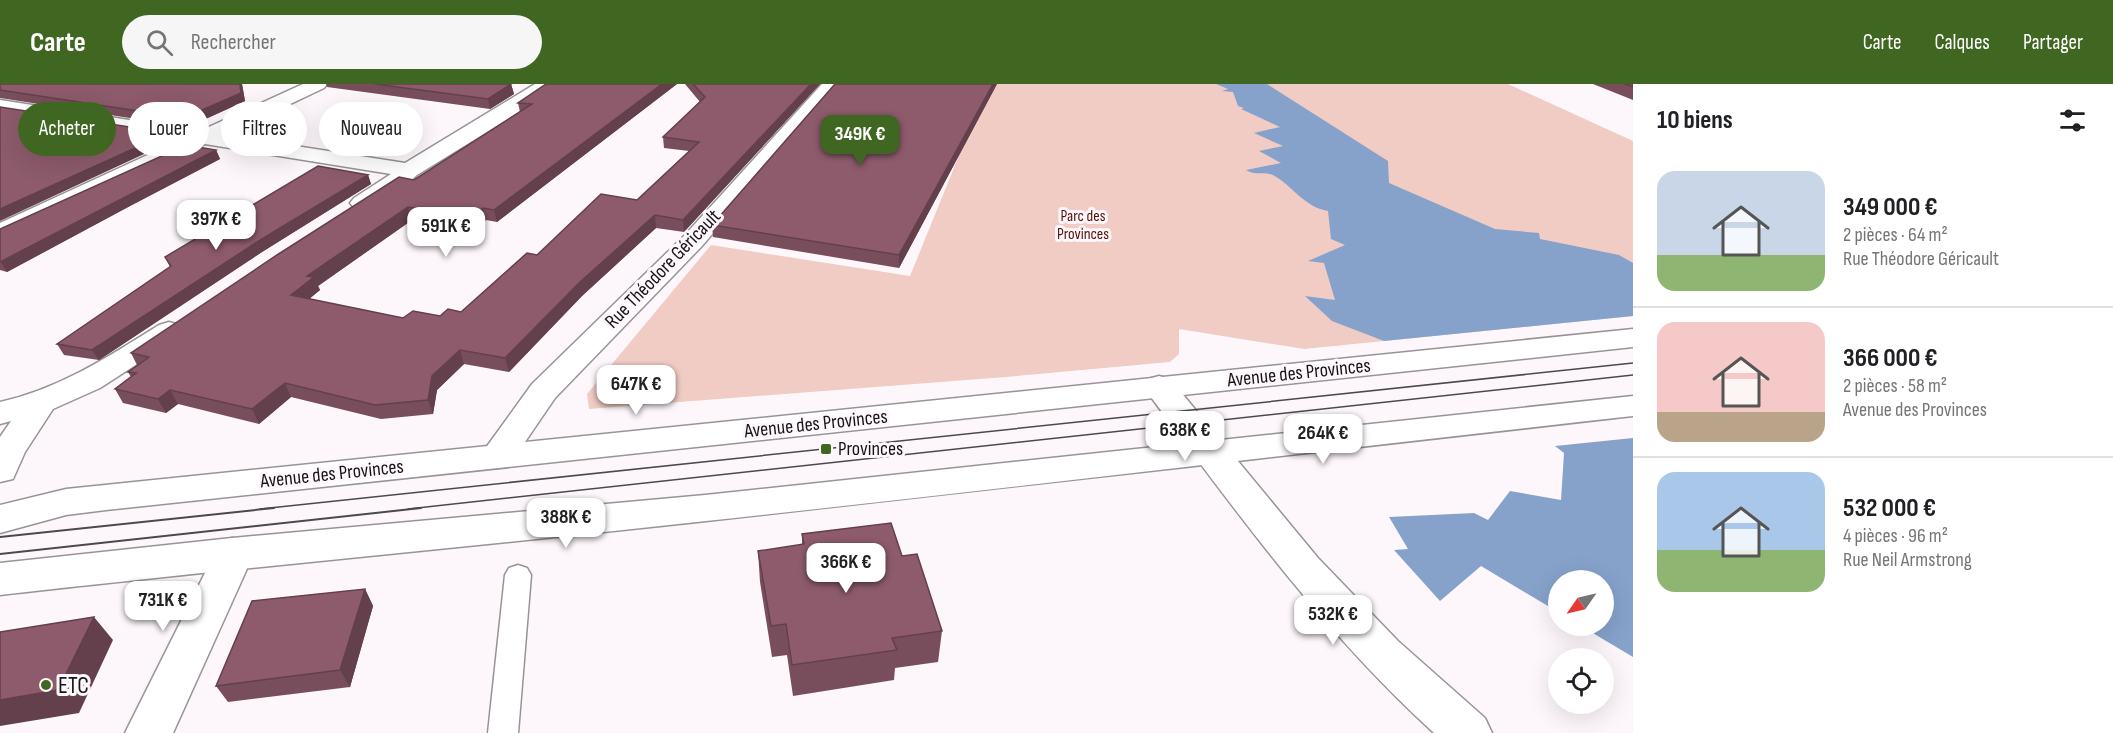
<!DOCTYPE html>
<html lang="fr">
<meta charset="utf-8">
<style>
body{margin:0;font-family:"Sofia Sans Condensed",sans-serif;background:#f6f6f6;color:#202124;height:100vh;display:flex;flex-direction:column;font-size:22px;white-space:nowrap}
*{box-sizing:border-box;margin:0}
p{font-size:20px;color:#757577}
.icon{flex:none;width:33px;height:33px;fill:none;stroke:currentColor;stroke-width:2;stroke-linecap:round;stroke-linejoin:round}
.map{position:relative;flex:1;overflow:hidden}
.panel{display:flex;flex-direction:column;background:#fff;width:480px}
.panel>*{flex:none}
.hud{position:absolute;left:18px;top:18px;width:570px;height:54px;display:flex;gap:12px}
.needle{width:39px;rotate:236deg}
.controls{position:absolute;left:1548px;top:486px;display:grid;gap:12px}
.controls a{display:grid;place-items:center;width:66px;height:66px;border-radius:50%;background:#fff;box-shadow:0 6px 24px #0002;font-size:30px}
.price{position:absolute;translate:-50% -51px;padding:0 14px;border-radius:12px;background:#fff;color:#222;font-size:20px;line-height:39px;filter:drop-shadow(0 2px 3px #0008)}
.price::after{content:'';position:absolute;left:50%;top:36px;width:18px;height:14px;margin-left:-9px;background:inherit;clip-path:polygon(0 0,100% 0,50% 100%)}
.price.selected{background:#406722;color:#fff}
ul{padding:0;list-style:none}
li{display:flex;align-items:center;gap:18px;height:150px;padding:0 24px}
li+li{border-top:2px solid #e0e0e0}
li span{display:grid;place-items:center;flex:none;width:168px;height:120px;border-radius:18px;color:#555}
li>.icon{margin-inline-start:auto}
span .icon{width:72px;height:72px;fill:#fffc;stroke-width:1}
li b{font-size:26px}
h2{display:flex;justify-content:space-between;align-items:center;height:72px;padding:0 24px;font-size:26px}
.chip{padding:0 21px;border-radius:27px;background:#fff;box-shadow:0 6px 24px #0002;font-size:21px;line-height:54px}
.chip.selected{background:#406722;color:#fff}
header{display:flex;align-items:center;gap:36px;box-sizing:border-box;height:84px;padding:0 30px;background:#406722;color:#fff}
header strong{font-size:28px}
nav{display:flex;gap:33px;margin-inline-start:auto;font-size:21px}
.search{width:420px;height:54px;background:#f6f6f6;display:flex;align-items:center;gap:15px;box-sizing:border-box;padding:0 21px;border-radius:33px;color:#757577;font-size:22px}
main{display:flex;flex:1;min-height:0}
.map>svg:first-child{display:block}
.green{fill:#f0ccc4}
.water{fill:#86a2cb}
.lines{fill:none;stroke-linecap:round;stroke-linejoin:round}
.lane-casing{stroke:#989398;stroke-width:3}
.street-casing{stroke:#989398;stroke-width:3}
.secondary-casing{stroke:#989398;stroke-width:3}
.lane{fill:#fff;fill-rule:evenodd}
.street{fill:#fff;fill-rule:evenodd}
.secondary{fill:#fff;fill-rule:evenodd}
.tram-far1{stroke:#4b494b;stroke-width:1.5}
.tram{stroke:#4b494b;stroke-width:2}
.wall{fill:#794e5c}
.shaded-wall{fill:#63404b}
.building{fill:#8d5b6b;stroke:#63404b;stroke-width:1.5}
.poi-dot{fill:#406722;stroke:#fdf7fc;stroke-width:2}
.labels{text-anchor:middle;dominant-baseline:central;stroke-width:6;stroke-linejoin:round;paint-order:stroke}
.far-park-label{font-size:16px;fill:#521105;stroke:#fdf7fc}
.street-label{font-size:20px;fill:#171517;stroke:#fdf7fc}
.poi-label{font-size:20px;fill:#171517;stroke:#fdf7fc;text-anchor:start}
.near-poi-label{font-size:24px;fill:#171517;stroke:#fdf7fc;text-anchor:start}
</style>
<header>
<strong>Carte</strong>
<div class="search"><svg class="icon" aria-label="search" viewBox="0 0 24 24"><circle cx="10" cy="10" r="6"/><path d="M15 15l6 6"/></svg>Rechercher</div>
<nav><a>Carte</a><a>Calques</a><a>Partager</a></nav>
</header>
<main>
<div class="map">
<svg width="1633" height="649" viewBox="0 0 1633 649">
<rect width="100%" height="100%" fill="#fdf7fc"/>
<!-- green -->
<path class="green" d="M 988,0 L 1508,0 L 1633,57 L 1633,232 L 1304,265 L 1179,245 L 1179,270 L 1170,278 L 1006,293 L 589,325 L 587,310 L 711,161 L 910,192 Z"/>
<!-- water -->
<path class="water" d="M 1216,0 L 1267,0 L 1388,77 L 1389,99 L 1495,145 L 1539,149 L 1540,155 L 1619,171 L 1633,179 L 1633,232 L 1384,257 L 1332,237 L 1305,212 L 1335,216 L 1324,179 L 1308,177 L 1345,161 L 1331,155 L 1328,127 C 1304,123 1293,102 1273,91 C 1264,87 1255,92 1246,86 L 1281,79 L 1259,67 L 1283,62 L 1254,49 L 1280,43 L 1241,25 L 1244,24 L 1238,22 L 1233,8 L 1222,7 L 1228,5 Z
M 1633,354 L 1633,573 L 1581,542 L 1604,542 L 1604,496 L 1558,496 L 1558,528 L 1481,482 L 1440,517 L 1394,466 L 1408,465 L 1389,433 L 1474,429 L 1488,436 L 1510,407 L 1561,416 L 1564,369 L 1555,362 Z"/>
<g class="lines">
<!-- lane casing -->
<g class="lane-casing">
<path id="lane" d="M 518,481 L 527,484 L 531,491 L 518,649 L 488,649 L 505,491 L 509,484 Z"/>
</g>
<!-- street casing -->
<g class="street-casing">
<path id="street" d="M 303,0 L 327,0 L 324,4 L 225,51 L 405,79 L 535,0 L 556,0 L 534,19 L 417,91 C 401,105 376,130 354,124 L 350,119 L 354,114 L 391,90 L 205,60 L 0,155 L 0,139 L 180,56 L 0,28 L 0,16 L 200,47 Z
M 822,0 L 841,0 L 702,162 L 555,314 L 510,380 L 498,384 L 486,380 L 480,372 L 532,300 L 684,152 Z
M 169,238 L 179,241 L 184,247 L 179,253 L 100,304 L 53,325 L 25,368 L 13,395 L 0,398 L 0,353 L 11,337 L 0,340 L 0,318 C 59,305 108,273 159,241 Z
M 1159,292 L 1170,295 L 1318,474 L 1398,557 L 1485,634 L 1492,649 L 1434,649 C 1324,549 1236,428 1148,309 L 1143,302 L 1148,295 Z
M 232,454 L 246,458 L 252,469 L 246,487 L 173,649 L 125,649 L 206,487 L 218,458 Z"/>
</g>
<!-- secondary casing -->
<g class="secondary-casing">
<path id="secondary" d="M 1633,245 L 1633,263 L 106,426 L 66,431 L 0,449 L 0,421 L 66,405 Z
M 1633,312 L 1633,332 C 1324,366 1015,404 706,437 C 471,463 235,484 0,511 L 0,479 L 232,454 L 705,411 Z"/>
</g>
<!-- lane -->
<use href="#lane" class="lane"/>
<!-- street -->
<use href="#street" class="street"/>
<!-- secondary -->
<use href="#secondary" class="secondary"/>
<!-- tram-far1 -->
<path class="tram-far1" d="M 260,425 L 1633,279
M 408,425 L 1633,291"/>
<!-- tram -->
<path class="tram" d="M 0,453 L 274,424
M 0,470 L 421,424"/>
</g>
<!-- wall -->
<path class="wall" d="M 0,0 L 242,0 L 245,17 L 188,43 L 0,14 L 0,15 Z
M 326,0 L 511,0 L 514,10 L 490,25 L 327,3 Z
M 546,0 L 677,0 L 497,138 L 486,136 L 474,146 L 412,136 L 318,202 L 320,206 L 309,215 L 403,234 L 440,232 L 461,228 L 537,171 L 637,116 L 689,67 L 664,64 L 663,53 L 700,18 L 685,0 L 820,0 L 684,148 L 656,144 L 582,212 L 509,288 L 464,280 L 437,306 L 433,330 L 381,335 L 291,313 L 259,340 L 178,320 L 166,329 L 123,319 L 115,305 L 131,293 L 128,288 L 137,281 L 131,269 L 414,96 L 520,28 L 518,19 Z
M 835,0 L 997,0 L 899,184 L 713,153 L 712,141 Z
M 1593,0 L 1633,0 L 1633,16 Z
M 216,66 L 220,75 L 130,122 L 7,188 L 0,186 L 0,145 Z
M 368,91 L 371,100 L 262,168 L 99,276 L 64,271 L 57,260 L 170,183 L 165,173 Z
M 802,450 L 902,472 L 942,547 L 938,578 L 895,584 L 894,596 L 793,612 L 787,571 L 772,573 L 760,498 L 758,467 L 802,461 Z
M 365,505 L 373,522 L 350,603 L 228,618 L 216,602 Z"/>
<!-- shaded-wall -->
<path class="shaded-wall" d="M 240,0 L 242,0 L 245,17 L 188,43 L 184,34 Z
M 511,0 L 514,10 L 490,25 L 488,15 Z
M 662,0 L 677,0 L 497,138 L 494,126 Z
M 811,0 L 820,0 L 684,148 L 683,136 Z
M 993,0 L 997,0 L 899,184 L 899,171 Z
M 156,47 L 160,55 L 154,58 L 157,64 L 0,137 L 0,125 L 140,54 Z
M 216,66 L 220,75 L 130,122 L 7,188 L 1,178 L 125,113 Z
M 368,91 L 371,100 L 262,168 L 99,276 L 92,266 L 257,158 Z
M 408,123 L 412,136 L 318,202 L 320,206 L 297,225 L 291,211 L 307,192 Z
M 483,124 L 486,136 L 474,146 L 471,134 Z
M 655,131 L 656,144 L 582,212 L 509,288 L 505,274 L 579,199 Z
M 460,266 L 464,280 L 437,306 L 433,330 L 428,316 L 432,292 Z
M 285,299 L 291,313 L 259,340 L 252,325 Z
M 170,306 L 178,320 L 166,329 L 158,315 Z
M 365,505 L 373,522 L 350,603 L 340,586 Z
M 94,533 L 113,556 L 79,629 L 0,642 L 0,616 Z"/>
<!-- building -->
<path class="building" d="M 0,0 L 240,0 L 241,9 L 184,34 L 0,6 Z
M 375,0 L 511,0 L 488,15 Z
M 546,0 L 662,0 L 494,126 L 483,124 L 471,134 L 408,123 L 307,192 L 314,193 L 291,211 L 403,234 L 413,227 L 440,232 L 448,225 L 461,228 L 527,169 L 537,171 L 601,110 L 637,116 L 699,58 L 663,53 L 705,13 L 693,0 L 811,0 L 683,136 L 655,131 L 579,199 L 505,274 L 460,266 L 432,292 L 428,316 L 375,321 L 285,299 L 252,325 L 170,306 L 158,315 L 115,305 L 136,289 L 128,288 L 149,273 L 131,269 L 277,171 L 399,93 L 414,96 L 532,20 L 518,19 Z
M 835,0 L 993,0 L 899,171 L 712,141 Z
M 1624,0 L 1633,0 L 1633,3 Z
M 0,23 L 156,47 L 140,54 L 153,56 L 0,125 Z
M 186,61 L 216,66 L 0,178 L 0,145 Z
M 318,82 L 368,91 L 257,158 L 92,266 L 57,260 L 171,182 L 165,173 Z
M 891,439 L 902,472 L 917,470 L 942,547 L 892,554 L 897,566 L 792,581 L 786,540 L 771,542 L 758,467 L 804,460 L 802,450 Z
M 365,505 L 340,586 L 216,602 L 252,517 Z
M 94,533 L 58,606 L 0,616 L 0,548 Z"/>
<!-- markers -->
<g class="poi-dot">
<rect x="820" y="359" width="12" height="12" rx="3"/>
<circle cx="46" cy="601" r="6"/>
</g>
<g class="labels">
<!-- far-park labels -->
<g class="far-park-label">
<text x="1083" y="132">Parc des<tspan x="1083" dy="18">Provinces</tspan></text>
</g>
<!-- street labels -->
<g class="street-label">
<text transform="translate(663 185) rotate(-46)">Rue Théodore Géricault</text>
<text transform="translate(1299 289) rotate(-6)">Avenue des Provinces</text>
<text transform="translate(816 340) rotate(-6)">Avenue des Provinces</text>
<text transform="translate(332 390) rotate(-6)">Avenue des Provinces</text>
</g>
<!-- poi labels -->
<g class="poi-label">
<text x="838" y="365">Provinces</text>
</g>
<!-- near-poi labels -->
<g class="near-poi-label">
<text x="58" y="601">ETC</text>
</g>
</g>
</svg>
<div class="controls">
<a><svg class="needle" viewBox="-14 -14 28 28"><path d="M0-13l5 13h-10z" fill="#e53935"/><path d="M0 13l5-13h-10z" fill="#757577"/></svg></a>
<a><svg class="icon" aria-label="locate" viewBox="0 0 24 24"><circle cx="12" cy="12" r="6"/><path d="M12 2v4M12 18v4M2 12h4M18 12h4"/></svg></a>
</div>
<b class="price selected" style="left:860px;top:82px">349K €</b>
<b class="price" style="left:216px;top:167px">397K €</b>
<b class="price" style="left:446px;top:174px">591K €</b>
<b class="price" style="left:636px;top:332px">647K €</b>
<b class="price" style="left:1185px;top:378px">638K €</b>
<b class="price" style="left:1323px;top:381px">264K €</b>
<b class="price" style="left:566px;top:465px">388K €</b>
<b class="price" style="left:846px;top:510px">366K €</b>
<b class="price" style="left:163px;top:548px">731K €</b>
<b class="price" style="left:1333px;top:562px">532K €</b>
<div class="hud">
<a class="chip selected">Acheter</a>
<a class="chip">Louer</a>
<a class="chip">Filtres</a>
<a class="chip">Nouveau</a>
</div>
</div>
<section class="panel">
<h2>10 biens<svg class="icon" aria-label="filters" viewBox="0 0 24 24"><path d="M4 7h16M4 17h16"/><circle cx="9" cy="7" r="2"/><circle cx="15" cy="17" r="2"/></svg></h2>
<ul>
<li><span style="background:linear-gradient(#c9d6e8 70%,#8fb573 0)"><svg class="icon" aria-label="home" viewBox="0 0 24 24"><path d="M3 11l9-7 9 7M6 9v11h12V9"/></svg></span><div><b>349 000 €</b><p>2 pièces · 64 m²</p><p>Rue Théodore Géricault</p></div></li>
<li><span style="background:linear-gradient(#f6c9c9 75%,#b9a48a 0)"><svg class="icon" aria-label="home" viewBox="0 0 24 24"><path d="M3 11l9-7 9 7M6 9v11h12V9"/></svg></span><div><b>366 000 €</b><p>2 pièces · 58 m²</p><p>Avenue des Provinces</p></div></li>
<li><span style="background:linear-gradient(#a9c7e8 65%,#8fb573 0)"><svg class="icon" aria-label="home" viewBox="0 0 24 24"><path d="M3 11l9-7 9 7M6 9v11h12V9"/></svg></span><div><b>532 000 €</b><p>4 pièces · 96 m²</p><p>Rue Neil Armstrong</p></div></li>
</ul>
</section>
</main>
